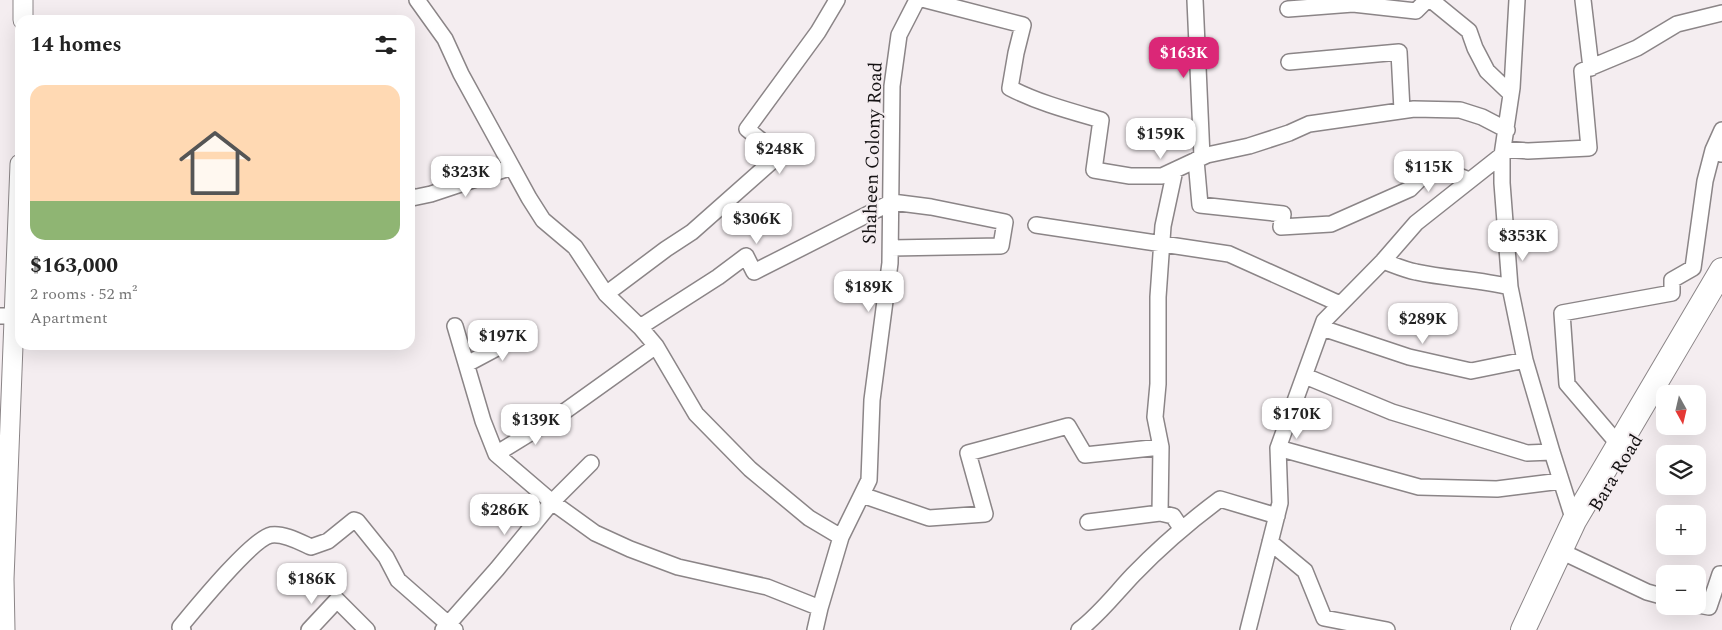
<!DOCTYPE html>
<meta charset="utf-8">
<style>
body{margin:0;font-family:Spectral,serif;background:#f2f2f2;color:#222;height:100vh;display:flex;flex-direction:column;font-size:19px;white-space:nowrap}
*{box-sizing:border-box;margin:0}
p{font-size:16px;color:#767676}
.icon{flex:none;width:28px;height:28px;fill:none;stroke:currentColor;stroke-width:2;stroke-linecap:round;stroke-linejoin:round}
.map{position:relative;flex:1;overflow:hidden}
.drawer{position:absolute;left:15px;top:15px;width:400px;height:335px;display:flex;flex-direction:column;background:#fff;border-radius:15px;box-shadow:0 5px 20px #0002}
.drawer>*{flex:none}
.needle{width:32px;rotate:172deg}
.fabs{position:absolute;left:1656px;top:385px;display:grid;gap:10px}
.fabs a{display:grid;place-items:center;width:50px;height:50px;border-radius:10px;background:#fff;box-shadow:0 5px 20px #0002;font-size:25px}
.price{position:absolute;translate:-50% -42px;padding:0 11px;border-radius:10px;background:#fff;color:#222;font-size:16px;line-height:32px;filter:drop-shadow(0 1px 2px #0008)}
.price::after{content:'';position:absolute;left:50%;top:30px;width:15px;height:11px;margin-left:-8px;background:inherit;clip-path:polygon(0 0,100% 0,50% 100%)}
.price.current{background:#db2777;color:#fff}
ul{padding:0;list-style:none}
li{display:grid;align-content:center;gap:10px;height:265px;padding:0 15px}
li span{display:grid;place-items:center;height:155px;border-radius:15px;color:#555}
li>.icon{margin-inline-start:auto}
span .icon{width:90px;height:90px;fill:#fffc;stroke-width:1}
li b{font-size:21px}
h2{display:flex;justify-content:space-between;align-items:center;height:60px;padding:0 15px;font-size:21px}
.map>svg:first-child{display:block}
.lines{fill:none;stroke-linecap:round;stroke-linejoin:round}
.minor-casing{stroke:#8b8587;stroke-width:18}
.tertiary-casing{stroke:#8b8587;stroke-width:21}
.primary-casing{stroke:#8b8587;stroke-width:26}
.minor{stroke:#fff;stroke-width:15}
.tertiary{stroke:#fff;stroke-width:19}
.primary{stroke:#fff;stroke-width:24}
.labels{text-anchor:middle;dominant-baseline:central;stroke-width:4;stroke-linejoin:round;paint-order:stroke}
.street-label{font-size:19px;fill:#141112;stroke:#f4edf0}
</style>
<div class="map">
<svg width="1722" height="630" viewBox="0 0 1722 630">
<rect width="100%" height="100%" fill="#f4edf0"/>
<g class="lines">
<!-- minor casing -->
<g class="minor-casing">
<path id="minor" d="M 417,0 L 445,39 L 461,74 L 529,198 L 543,220 L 575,247 L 606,294 L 640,327 L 656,346 L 696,414 L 750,469 L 809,518 L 841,537
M 926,0 L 1023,25 L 1016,53 L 1010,88 C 1039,103 1070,111 1101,120 L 1094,170 L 1130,176 L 1162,176 L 1207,155 L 1249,146 L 1289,133 L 1309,124 L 1414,109 L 1460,110 L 1482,117 L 1507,130
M 1195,0 L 1202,157
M 1431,0 L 1469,31 L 1475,48 L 1487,71 L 1511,94
M 1517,0 L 1512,88 L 1502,155 L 1502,183 L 1510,287 L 1525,360 L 1552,452 L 1574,521
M 1583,0 L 1591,68
M 1288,9 L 1353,4 L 1416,11 L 1427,0
M 1289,62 L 1399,52 L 1402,110
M 1503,149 L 1528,151 L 1589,148 L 1582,71 L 1637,48 L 1677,24 L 1722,13
M 1721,154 L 1713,150 L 1722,130
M 1196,160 L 1200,205 L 1283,214 L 1281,227 L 1331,224 L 1410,189 L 1433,166 L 1469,180
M 410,195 L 412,198 L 431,194 L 512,167
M 1036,225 L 1229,254 L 1340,304
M 1383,261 C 1394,265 1405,270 1416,272 C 1448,279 1479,279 1510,287
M 606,294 L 666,249 L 692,232 L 779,155 L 747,129 L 818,32 L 837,0
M 0,316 L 14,316
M 455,326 L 483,421 L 496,454 L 552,502 L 595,533 L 630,549 L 678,567 L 767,587 L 820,608
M 640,327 L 718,277 L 746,256 L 754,272 L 892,202 L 931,207 L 1005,222 L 1001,246 L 891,248
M 1322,328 L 1409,357 L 1471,371 L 1525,360
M 467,364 L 525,333
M 1305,376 L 1392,412 L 1527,453 L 1552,452
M 1619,445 L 1567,384 L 1562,313 L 1672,293 L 1672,280 L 1693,268 L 1705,181 L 1713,150
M 1161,447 L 1160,513 L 1173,516 L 1181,528
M 1278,448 L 1419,487 L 1497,489 L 1561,481
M 496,454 L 561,414 L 656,346
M 862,495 L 929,518 L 985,514 L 968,453 L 1068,426 L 1085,455 L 1161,447 L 1155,417 L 1158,384 L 1158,297 L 1163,226 L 1175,170
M 1088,522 L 1160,513
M 1270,542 L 1305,571 L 1324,618 L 1387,630
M 1569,555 L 1647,592 L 1665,597
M 1698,605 L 1709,607 L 1720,574 L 1722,574
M 183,630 L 180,627 C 195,609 252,539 271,535 C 284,533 300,542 311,547 L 328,541 L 354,520 L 357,521 L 386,557 L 398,580 L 455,630
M 309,630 L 337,600 L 367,630
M 443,630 L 497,569 L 552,502 L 591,463
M 815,630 L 820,608 L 841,537 L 869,480 L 872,400 L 890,263 L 892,86 L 899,35 L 917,0
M 1079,630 C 1100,614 1115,594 1133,575 C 1160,547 1189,522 1220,499 L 1277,516
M 1248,630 L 1280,503 L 1278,448 L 1324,321 L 1383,261 L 1416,223 L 1502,155"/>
</g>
<!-- tertiary casing -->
<g class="tertiary-casing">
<path id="tertiary" d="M 23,0 L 23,20
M 5,630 L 4,579 L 20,164"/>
</g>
<!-- primary casing -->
<g class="primary-casing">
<path id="primary" d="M 1523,630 L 1574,521 L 1722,270"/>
</g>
<!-- minor -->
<use href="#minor" class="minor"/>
<!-- tertiary -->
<use href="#tertiary" class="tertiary"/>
<!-- primary -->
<use href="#primary" class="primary"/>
</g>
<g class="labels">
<!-- street labels -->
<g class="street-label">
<text transform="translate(873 153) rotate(-88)">Shaheen Colony Road</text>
<text transform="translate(1616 473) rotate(-59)">Bara Road</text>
</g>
</g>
</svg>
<div class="fabs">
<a><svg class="needle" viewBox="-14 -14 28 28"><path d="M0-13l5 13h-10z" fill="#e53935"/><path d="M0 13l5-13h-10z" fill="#767676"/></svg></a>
<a><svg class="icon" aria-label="layers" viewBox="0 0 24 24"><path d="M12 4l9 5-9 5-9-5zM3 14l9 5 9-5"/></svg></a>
<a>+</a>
<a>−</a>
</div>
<b class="price current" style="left:1184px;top:79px">$163K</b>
<b class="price" style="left:1161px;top:160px">$159K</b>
<b class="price" style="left:780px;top:175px">$248K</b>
<b class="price" style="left:1429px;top:193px">$115K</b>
<b class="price" style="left:466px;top:198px">$323K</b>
<b class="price" style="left:757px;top:245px">$306K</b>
<b class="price" style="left:1523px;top:262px">$353K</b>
<b class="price" style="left:869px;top:313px">$189K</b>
<b class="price" style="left:1423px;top:345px">$289K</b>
<b class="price" style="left:503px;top:362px">$197K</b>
<b class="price" style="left:1297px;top:440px">$170K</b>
<b class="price" style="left:536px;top:446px">$139K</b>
<b class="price" style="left:505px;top:536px">$286K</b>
<b class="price" style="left:312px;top:605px">$186K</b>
<section class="drawer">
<h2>14 homes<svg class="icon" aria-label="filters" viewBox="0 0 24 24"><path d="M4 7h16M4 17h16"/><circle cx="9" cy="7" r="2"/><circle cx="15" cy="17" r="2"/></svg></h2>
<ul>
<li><span style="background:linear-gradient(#ffd9b3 75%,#8fb573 0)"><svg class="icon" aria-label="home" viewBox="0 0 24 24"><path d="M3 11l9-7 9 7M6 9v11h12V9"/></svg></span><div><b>$163,000</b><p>2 rooms · 52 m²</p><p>Apartment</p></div></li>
</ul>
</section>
</div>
